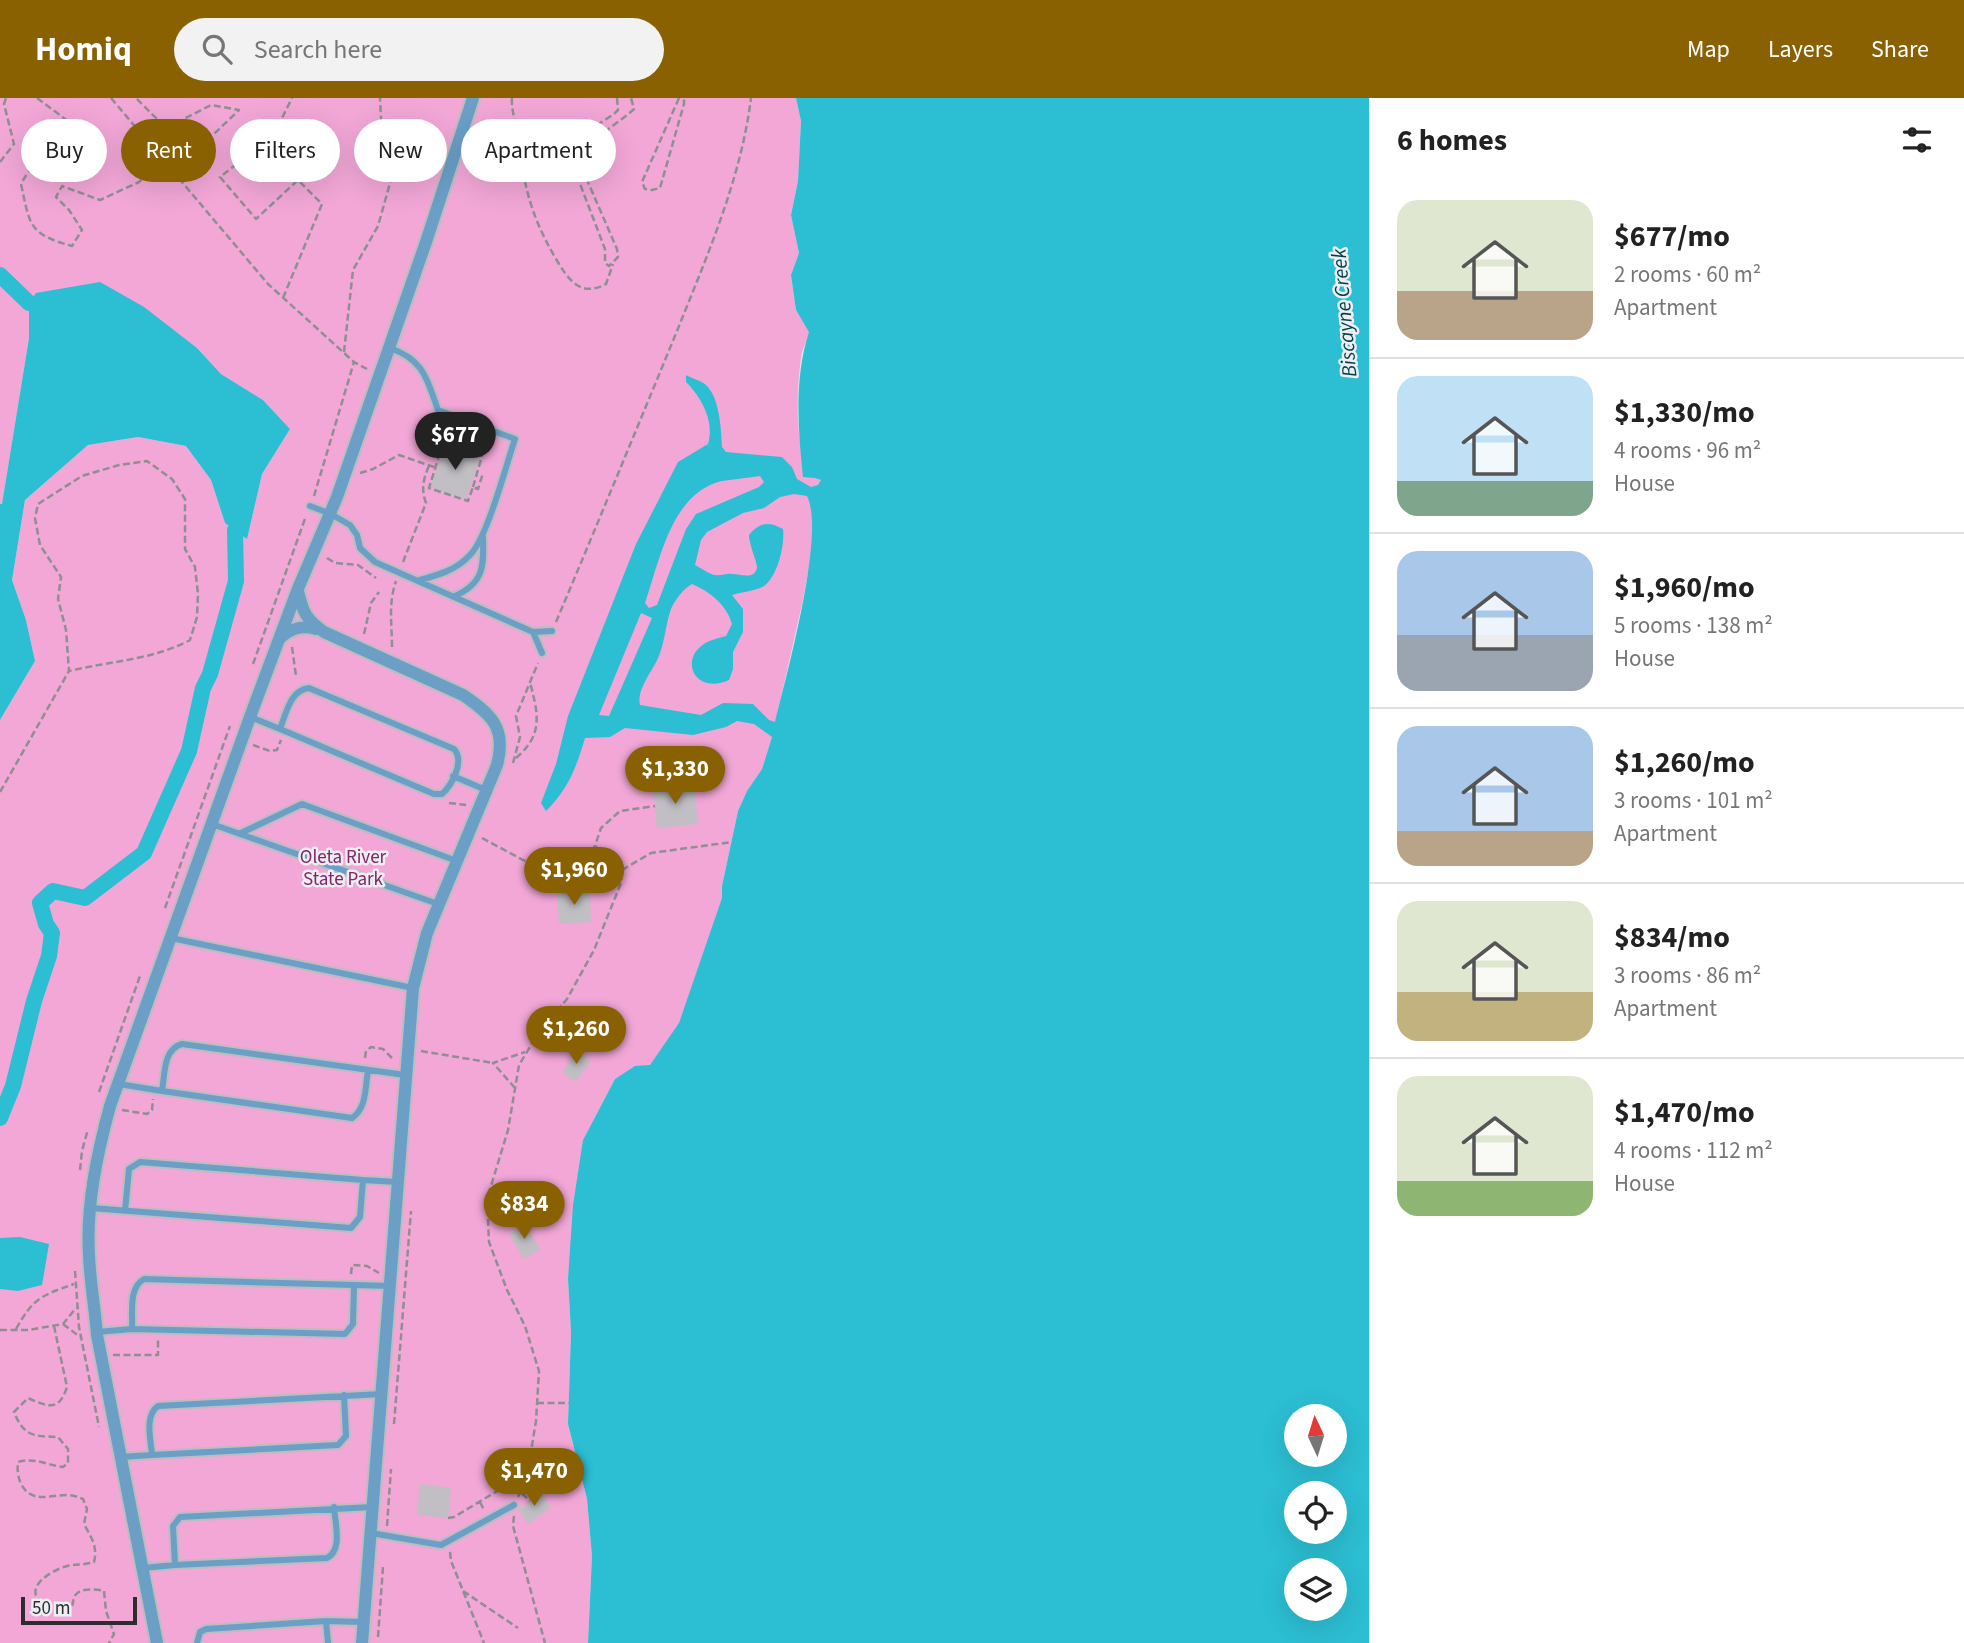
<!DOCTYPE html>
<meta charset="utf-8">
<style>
body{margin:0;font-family:"Source Sans 3",sans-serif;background:#f2f2f2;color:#222;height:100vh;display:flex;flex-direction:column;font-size:26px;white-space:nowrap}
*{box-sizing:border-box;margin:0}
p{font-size:23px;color:#767676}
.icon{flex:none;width:38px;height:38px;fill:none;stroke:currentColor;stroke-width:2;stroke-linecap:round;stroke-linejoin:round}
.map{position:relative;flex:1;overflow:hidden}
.drawer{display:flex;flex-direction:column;background:#fff;width:595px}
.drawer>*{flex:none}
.hud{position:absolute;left:21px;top:21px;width:665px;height:63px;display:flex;gap:14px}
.needle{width:46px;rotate:356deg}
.controls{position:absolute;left:1284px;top:1306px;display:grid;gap:14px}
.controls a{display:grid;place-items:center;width:63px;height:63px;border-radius:50%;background:#fff;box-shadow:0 7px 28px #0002;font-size:35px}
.scale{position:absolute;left:21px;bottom:18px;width:116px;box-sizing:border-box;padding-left:7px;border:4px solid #2d2d2f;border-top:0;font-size:19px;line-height:24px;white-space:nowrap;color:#2d2d2f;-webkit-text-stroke:5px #edeef2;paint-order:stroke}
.price{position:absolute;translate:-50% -60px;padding:0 16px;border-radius:24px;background:#8a6100;color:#fff;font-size:23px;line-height:46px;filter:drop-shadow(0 2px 4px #0008)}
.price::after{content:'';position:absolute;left:50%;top:42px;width:21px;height:16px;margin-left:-10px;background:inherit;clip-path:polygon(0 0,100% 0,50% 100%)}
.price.current{background:#222;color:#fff}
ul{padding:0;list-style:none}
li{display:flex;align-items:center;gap:21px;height:175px;padding:0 28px}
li+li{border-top:2px solid #e0e0e0}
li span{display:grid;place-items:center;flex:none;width:196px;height:140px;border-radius:21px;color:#555}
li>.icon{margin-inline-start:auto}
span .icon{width:84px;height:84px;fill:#fffc;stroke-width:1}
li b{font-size:30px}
h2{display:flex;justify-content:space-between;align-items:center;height:84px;padding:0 28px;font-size:30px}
.pill{padding:0 24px;border-radius:32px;background:#fff;box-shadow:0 7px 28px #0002;font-size:24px;line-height:63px}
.pill.current{background:#8a6100;color:#fff}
header{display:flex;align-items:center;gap:42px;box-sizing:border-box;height:98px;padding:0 35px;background:#8a6100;color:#fff}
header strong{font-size:33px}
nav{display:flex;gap:38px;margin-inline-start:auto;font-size:24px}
.search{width:490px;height:63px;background:#f2f2f2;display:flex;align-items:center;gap:18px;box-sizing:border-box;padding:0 24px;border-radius:38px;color:#767676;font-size:26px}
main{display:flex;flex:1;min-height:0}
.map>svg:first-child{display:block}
.green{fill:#f2a7d7}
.water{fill:#2cbed3;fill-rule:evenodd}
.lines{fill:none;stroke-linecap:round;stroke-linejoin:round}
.canal{stroke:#2cbed3;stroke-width:16}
.building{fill:#c1bfc3}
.service-casing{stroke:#bcbdc1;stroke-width:10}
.minor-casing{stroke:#bcbdc1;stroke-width:16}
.path{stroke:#8e8f92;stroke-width:2.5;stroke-dasharray:7 3.5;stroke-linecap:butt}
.service{stroke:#6b9fc6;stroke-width:6}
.minor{stroke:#6b9fc6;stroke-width:12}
.labels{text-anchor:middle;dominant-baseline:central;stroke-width:5;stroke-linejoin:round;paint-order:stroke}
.park-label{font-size:19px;fill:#832569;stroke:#edeef2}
.water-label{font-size:21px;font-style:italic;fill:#003f48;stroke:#edeef2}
</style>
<header>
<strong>Homiq</strong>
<div class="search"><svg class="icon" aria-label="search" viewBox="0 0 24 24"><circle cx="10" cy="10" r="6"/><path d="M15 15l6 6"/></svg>Search here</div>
<nav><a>Map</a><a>Layers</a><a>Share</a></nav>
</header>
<main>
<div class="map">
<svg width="1369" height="1545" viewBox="0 0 1369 1545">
<rect width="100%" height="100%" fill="#e0e1e5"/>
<!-- green -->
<path class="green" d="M 0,0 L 796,0 L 801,23 L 798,83 L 791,117 L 799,155 L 791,177 L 796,212 L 810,234 C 807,242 802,251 801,260 C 797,287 791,370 821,382 L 811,406 L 814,421 L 810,465 L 802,506 L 772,639 L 762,671 L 747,693 L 738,713 L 722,788 L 722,800 L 706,849 L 679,926 L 650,968 L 615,981 L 583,1042 L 568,1181 L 571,1234 L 568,1326 L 587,1401 L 592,1458 L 588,1545 L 0,1545 L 0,622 L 35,563 L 26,522 L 12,482 L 25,402 L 88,347 L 138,339 L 186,348 L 211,382 L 225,425 L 247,440 L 262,376 L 290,331 L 263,302 L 221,276 L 197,250 L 176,235 L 29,205 L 29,240 L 0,419 Z"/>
<!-- water -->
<path class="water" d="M 796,0 L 1369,0 L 1369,1545 L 588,1545 L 592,1458 L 587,1401 L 568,1326 L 571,1234 L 568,1181 L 573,1107 L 583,1042 L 615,981 L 635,968 L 650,967 L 679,925 L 722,800 L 722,788 L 738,713 L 747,693 L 762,671 L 772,639 L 754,626 L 737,623 L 726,629 L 693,637 L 625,630 L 610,639 L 585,640 C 576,670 569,690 546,713 L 541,705 L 556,666 L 568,618 L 636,446 L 678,364 L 708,346 C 715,323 701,299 686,284 L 686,277 C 691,280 702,283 706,287 C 720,300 721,332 722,349 L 726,354 L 782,359 L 792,369 L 797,381 L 811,389 L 818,387 L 821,382 L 815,380 L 803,379 C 798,331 794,280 809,234 L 796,212 L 791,177 L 799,155 L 791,117 L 798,83 L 801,23 ZM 760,378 L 764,384 L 759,389 L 696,416 L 686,431 L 657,507 L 649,510 L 645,505 C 660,462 671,395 722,383 C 735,381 748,380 760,378 ZM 794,396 L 807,398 C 826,435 786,579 775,624 L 769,622 L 753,606 L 723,605 L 701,617 L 640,607 C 636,590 655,571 660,555 C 665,541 666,525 671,511 C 675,502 683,491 692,486 C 709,493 727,507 732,526 L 726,538 C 719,540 710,542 704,546 C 679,562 695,597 729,582 L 733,571 L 733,554 L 743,534 L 743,511 L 732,497 C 741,494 756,493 764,488 C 778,478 785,446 783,431 C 769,423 760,424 749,437 C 749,447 758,466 757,470 C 754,482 741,476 732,476 C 727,475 721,478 715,477 C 709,476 701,470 695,467 L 701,442 L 707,434 L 743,415 L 764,410 L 780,399 ZM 641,515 L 652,520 L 609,618 L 599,617 ZM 1297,1318 L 1335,1318 L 1335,1356 L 1297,1356 ZM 1297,1395 L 1335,1395 L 1335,1433 L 1297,1433 ZM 1297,1472 L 1335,1472 L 1335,1510 L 1297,1510 Z
M 100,184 L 144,209 L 197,250 L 221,276 L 263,302 L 290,331 L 262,376 L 247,441 L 225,425 L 211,382 L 186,348 L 138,339 L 88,347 L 25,402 L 12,482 L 26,522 L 35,563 L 0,622 L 0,406 L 2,406 L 29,240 L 29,205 L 36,195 Z
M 20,1139 L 49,1146 L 42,1187 L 18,1193 L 0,1191 L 0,1140 Z"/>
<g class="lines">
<!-- canal -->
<path class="canal" d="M 0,177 L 29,205
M 0,1020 L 13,988 L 34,903 L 49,858 L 52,835 L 46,826 L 40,805 L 53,793 L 85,800 L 144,755 L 189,653 L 203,590 L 210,576 L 236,483 L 235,432"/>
</g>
<!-- building -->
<path class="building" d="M 445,347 L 480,359 L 466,401 L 430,389 Z
M 694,686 L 698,726 L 657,730 L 653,689 Z
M 590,793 L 591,824 L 559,826 L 557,795 Z
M 577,953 L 591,963 L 575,984 L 562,974 Z
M 525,1126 L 540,1151 L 524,1161 L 509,1136 Z
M 420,1386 L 451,1390 L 448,1420 L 417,1417 Z
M 541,1395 L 551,1409 L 528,1426 L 518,1412 Z"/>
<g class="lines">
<!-- service casing -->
<g class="service-casing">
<path id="service" d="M 390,250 C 424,262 427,281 438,312 L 515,341 C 506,367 487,442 469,458 C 456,472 438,477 420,482
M 310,408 L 331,416 L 350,427 L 357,437 L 360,450 L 375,464 L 533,534 L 552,533
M 455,498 C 484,485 484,468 483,439
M 533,534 L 542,555
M 309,590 L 454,651 C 465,663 452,687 442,696 L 434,696 L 280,631 C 286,616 290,592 309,590 Z
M 250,619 L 280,631
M 453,678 L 486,692
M 212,726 L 438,806
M 241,735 L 302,706 L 457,763
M 171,840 L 413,890
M 368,973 C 365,989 367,1010 352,1020 L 162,993 C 165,976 163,951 182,946 L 405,977
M 119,986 L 162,993
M 363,1082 L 397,1084
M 91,1110 L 351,1130 L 360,1119 L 363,1082 L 140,1064 L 129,1071 L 125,1113
M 354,1188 L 353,1226 L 345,1236 L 132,1231 C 133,1215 128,1190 144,1181 L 390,1188
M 97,1234 L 132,1231
M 344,1297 L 346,1338 L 338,1347 L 152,1357 C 151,1342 144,1318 158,1308 L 382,1296
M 121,1359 L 152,1357
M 334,1409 C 335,1425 343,1452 327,1460 L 175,1467 L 173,1428 L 180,1419 L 372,1409
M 371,1435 L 441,1447 L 514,1407
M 143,1470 L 175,1467
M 326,1523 L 328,1545
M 197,1545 L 200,1534 L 206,1531 L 326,1523 L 363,1524"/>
</g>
<!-- minor casing -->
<g class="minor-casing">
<path id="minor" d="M 298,493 C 303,515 306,521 324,534 L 463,597 C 491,616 507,630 497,667 L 427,835 L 413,890 L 362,1545
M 280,540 C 291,530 302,527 316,531
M 157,1545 L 97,1237 C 95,1210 90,1184 89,1157 C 86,1108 97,1056 110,1008 L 250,619 L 297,493 L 337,399 L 426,144 L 473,0"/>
</g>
<!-- path -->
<path class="path" d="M 37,0 L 69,24 L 85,41 L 78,53 C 48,58 36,58 21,86 C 30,127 28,136 72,148 L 82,132 L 69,112 L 56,99 L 62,88 L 100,102 L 139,84 L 179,51 L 214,36 L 239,12 L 211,7 L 166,30 L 136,0
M 111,0 L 268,186 L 354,264 L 367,271
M 512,0 C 511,11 515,21 517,32 C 524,85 528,113 556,161 C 568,181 580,200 606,186 L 613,166
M 617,0 L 618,12 L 614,16 L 571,44 L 567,52 L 605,151 L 605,165 L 609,168 L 618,159 L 617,151 L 584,75 C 582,69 579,63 582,58 C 587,42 621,24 634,11 L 631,0
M 679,0 L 642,84 L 645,91 L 652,92 L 660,90 L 684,6 L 684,0
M 0,64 L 14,46 L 4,6 L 6,0
M 283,200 L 322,106 L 298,82 L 256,121 L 220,79 L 273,38 L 292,0
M 344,254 L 353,172 L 378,128 L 396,64 L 381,21 L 380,0
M 360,375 L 373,371 L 399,357 L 434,369
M 473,389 L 482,358 L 443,345 L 429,390 L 468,403 L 473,389 L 478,391 L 483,375
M 314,398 L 354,264
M 327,460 L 335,465 L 358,467 L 376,480
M 403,464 L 426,405 C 421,392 423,381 429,368
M 556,524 C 597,427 637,330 677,233 C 707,158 741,81 751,0
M 364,536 L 371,505 L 379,494
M 292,549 L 296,578
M 392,549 C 392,526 388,506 396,483
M 253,566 L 306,418
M 253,647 L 270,653 L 277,652 L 281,642
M 516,660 C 544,636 538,616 530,584
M 513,665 L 520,639 L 516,618 L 538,565
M 0,694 L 69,573 L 66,532 L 58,501 L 61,479 L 40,447 L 35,420 L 38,406 L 82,378 L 119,367 L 147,363 L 172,381 L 185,401 L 185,451 L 195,469 L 198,496 L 197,519 L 190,542 C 152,562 111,563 69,573
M 449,705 L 466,707
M 482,740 L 523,762 L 543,770 L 569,775 L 574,794
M 622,772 L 651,755 L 732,744
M 569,775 L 595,748 L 601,730 L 620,713 L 655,708
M 165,810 L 230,628
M 421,953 L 493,965
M 365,960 L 366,953 L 371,949 L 383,951 L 392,960
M 515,990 L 493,965 L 525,954
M 99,994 L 141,875
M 122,1012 L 147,1016 L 152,1012 L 153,1001
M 80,1072 L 82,1053 L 88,1031
M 75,1173 L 79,1229 L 99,1329
M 351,1176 L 352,1167 L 367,1168 L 379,1175
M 63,1226 L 80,1239
M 54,1228 L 67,1289 C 59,1314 48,1309 28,1300 L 14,1314 C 24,1339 34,1338 58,1339 L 68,1351 L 68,1365 L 63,1369 C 47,1367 34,1359 18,1364 C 17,1372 18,1379 21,1386 C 32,1406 49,1397 67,1397 C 73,1397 78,1399 83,1401 L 87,1411 L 84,1426 C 91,1439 98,1448 94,1464 C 85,1467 77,1466 67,1468 C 53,1472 23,1488 41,1505 C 46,1510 54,1512 61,1515 L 71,1511 C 73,1507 73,1503 74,1499 C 79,1489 96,1491 104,1493 L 106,1513 L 114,1536 L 109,1545
M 16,1231 C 34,1199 41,1198 74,1186
M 0,1232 L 28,1232 L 63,1226 L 76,1210
M 113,1257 L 158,1257 L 158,1242
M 537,1305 L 569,1305
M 394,1326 L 411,1113
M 518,1399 L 527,1378 L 536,1323 L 539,1273 L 525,1228 L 507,1192 L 489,1144 L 487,1101 L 508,1032 L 519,967 L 539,934 L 567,901 L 594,852 L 621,785 L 622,772 L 595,748
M 480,1404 L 484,1412
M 514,1418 L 513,1428 L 545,1545
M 448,1420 L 454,1419 L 504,1389 L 517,1391 L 530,1403
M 387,1428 L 391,1371
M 450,1454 L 451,1463 L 484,1545
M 463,1493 L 518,1530
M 378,1539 L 383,1469"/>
<!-- service -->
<use href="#service" class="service"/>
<!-- minor -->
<use href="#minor" class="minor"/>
</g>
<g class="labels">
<!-- park labels -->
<g class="park-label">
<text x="343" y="759">Oleta River<tspan x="343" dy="22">State Park</tspan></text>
</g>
<!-- water labels -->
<g class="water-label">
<text transform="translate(1344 215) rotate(-95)">Biscayne Creek</text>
</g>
</g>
</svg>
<div class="controls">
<a><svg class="needle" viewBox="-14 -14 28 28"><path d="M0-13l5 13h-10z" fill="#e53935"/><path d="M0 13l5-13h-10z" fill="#767676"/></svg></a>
<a><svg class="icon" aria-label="locate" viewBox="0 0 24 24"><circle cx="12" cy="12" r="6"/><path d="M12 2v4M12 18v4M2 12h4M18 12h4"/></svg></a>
<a><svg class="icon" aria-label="layers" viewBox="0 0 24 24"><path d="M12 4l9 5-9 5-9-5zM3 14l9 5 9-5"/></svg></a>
</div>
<div class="scale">50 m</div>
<b class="price current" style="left:455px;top:374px">$677</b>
<b class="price" style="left:675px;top:708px">$1,330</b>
<b class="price" style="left:574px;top:809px">$1,960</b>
<b class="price" style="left:576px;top:968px">$1,260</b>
<b class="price" style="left:524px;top:1143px">$834</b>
<b class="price" style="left:534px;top:1410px">$1,470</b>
<div class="hud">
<a class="pill">Buy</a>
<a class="pill current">Rent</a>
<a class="pill">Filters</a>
<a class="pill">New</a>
<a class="pill">Apartment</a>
</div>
</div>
<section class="drawer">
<h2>6 homes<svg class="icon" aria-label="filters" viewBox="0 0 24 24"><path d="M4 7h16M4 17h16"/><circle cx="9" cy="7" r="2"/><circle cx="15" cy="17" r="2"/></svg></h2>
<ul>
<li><span style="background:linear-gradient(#dfe7d0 65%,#b9a48a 0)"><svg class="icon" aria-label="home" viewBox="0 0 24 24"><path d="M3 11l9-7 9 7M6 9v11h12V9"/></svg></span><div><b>$677/mo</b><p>2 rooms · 60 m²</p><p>Apartment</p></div></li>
<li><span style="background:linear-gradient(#bfe0f5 75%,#7fa58c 0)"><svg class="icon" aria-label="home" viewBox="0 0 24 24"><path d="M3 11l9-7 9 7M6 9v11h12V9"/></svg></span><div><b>$1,330/mo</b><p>4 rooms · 96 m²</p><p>House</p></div></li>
<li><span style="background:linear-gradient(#a9c7e8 60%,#9aa5b1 0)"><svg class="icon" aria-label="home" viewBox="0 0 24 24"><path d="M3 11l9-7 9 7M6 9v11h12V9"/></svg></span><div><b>$1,960/mo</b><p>5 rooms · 138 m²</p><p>House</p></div></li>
<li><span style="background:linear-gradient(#a9c7e8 75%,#b9a48a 0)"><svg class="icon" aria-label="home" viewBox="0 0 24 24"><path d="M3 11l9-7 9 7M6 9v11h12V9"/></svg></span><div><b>$1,260/mo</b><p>3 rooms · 101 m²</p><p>Apartment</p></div></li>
<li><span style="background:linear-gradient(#dfe7d0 65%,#c2b280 0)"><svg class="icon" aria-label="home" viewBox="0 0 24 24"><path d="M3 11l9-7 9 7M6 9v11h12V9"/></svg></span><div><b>$834/mo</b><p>3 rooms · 86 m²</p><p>Apartment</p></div></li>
<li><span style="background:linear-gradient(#dfe7d0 75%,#8fb573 0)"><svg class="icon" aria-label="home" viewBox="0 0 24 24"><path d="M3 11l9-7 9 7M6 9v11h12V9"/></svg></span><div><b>$1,470/mo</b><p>4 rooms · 112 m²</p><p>House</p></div></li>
</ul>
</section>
</main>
